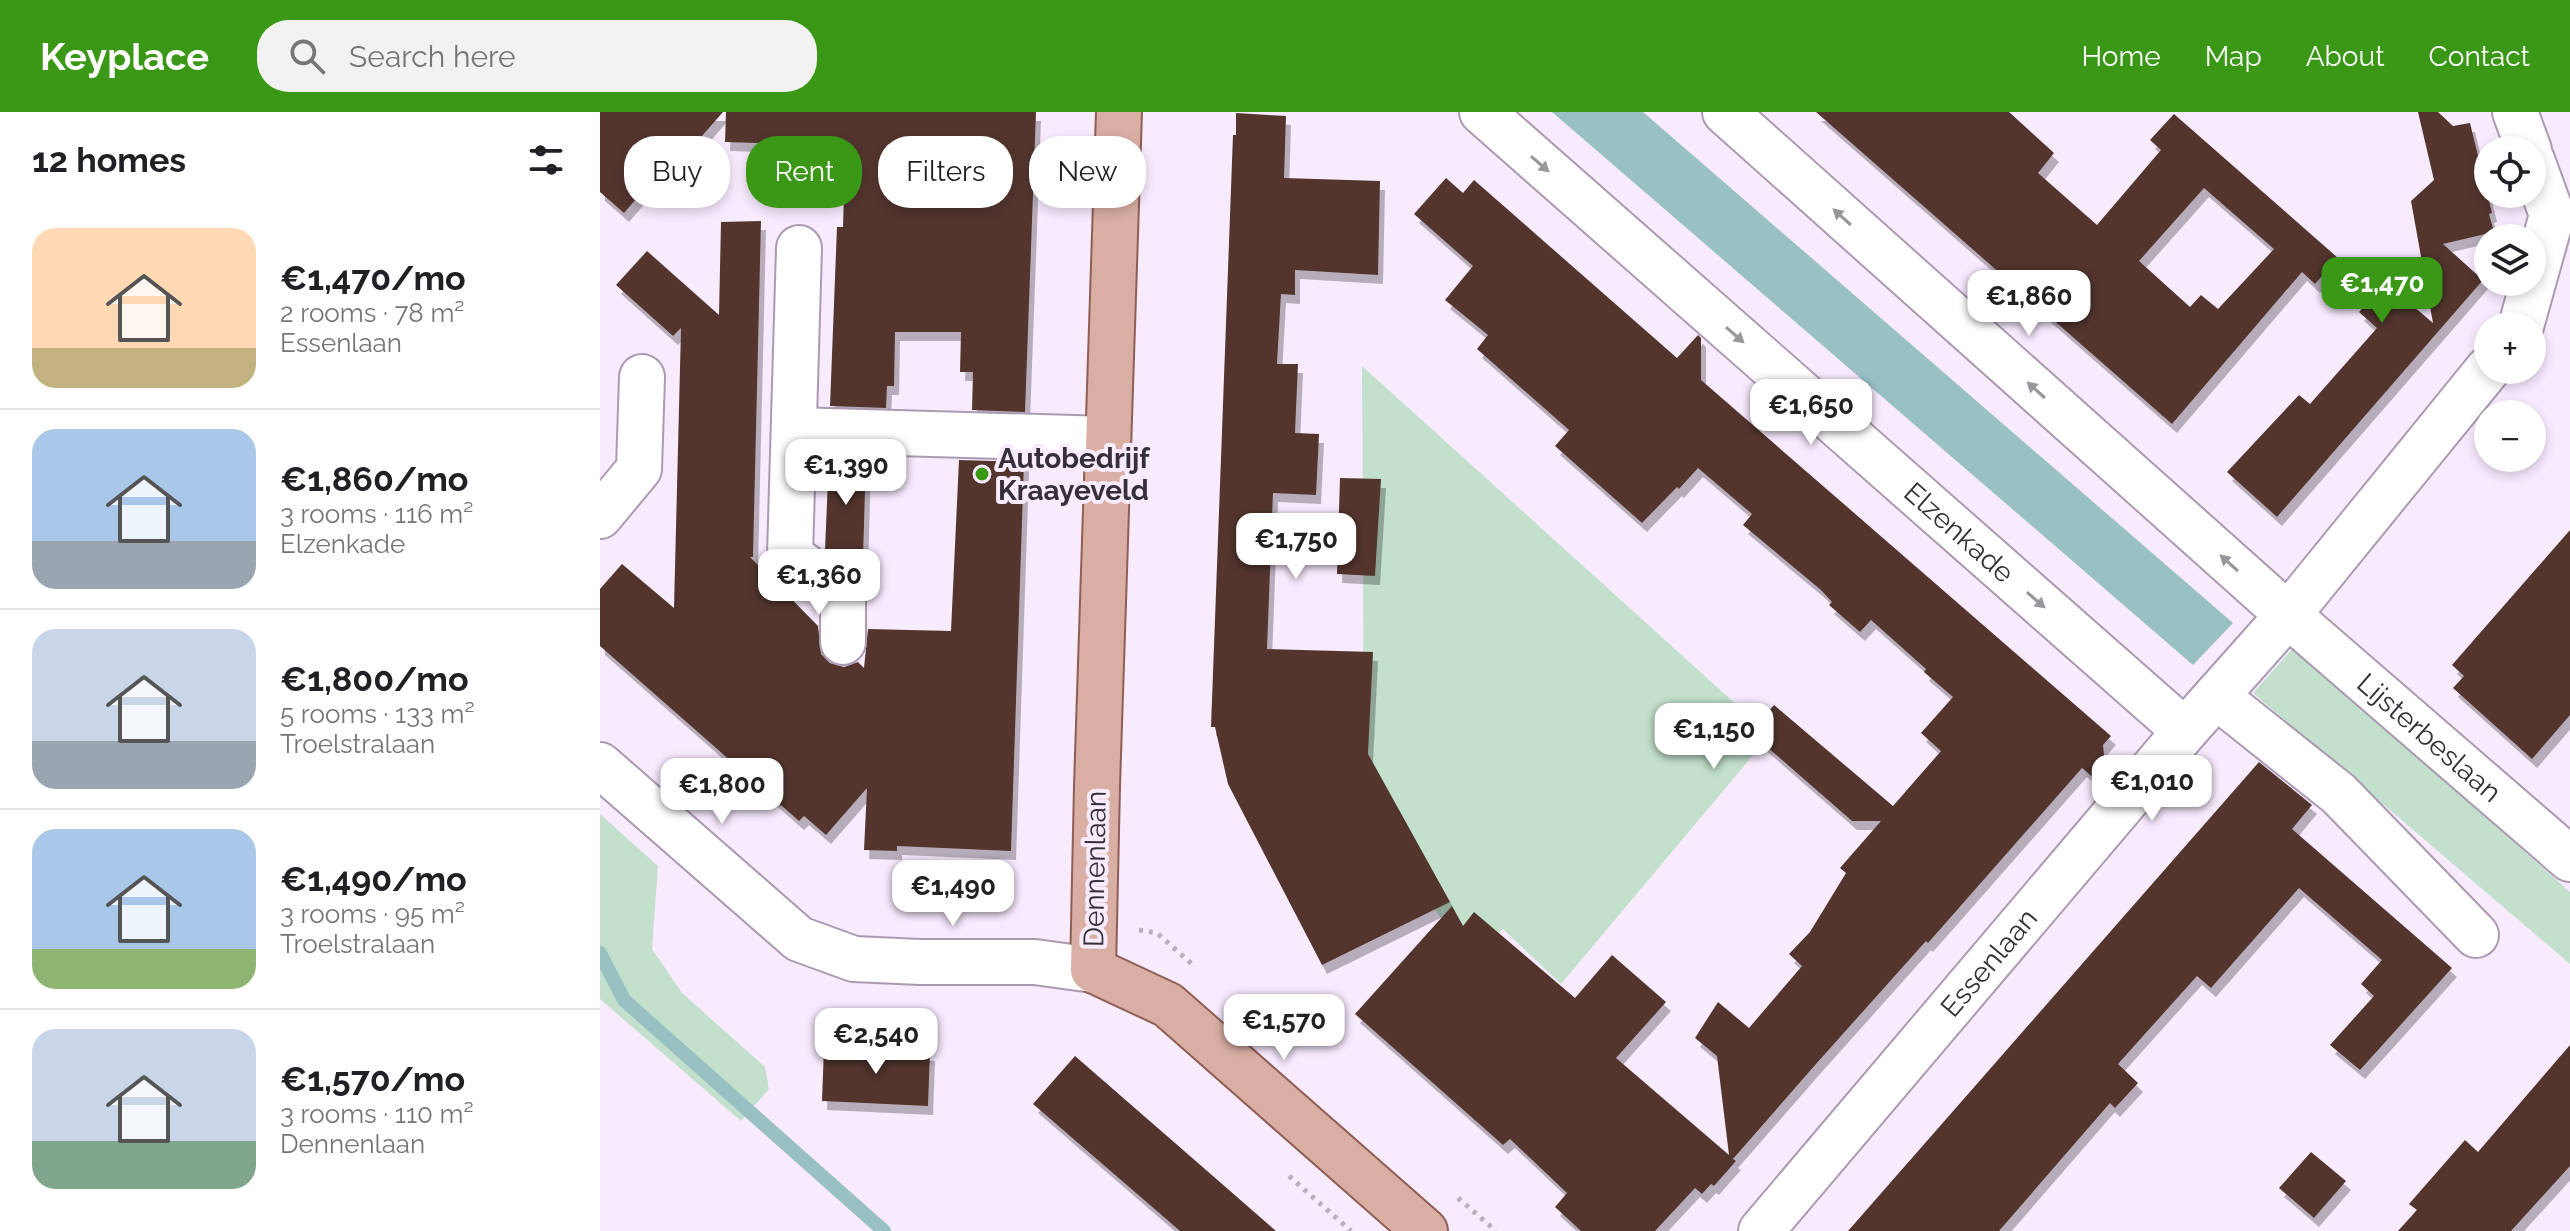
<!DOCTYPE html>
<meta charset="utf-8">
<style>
body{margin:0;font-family:Raleway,sans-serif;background:#f2f2f2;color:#202124;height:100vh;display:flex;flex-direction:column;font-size:30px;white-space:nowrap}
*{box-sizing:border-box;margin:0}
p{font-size:26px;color:#757577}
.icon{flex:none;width:44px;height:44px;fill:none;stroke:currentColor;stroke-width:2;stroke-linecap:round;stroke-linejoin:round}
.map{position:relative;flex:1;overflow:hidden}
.sheet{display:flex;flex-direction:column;background:#fff;width:600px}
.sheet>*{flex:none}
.top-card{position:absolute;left:24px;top:24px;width:760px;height:72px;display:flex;gap:16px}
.buttons{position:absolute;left:1874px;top:24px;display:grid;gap:16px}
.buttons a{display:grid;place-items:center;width:72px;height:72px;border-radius:50%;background:#fff;box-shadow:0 4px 12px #0003;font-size:40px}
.price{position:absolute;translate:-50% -68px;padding:0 18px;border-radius:16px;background:#fff;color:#222;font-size:26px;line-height:52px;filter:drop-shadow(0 2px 4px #0008)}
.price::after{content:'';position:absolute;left:50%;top:48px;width:24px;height:18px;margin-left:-12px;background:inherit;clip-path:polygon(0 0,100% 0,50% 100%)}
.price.current{background:#3b9716;color:#fff}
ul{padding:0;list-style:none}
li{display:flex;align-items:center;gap:24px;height:200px;padding:0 32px}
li+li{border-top:2px solid #e0e0e0}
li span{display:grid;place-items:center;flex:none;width:224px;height:160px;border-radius:24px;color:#555}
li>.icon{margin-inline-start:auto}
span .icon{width:96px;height:96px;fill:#fffc;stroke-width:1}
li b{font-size:34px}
h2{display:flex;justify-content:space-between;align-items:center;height:96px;padding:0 32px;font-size:34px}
.pill{padding:0 28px;border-radius:32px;background:#fff;box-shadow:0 4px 12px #0003;font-size:28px;line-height:72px}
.pill.current{background:#3b9716;color:#fff}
header{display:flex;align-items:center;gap:48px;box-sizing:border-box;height:112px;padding:0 40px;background:#3b9716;color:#fff}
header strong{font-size:38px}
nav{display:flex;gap:44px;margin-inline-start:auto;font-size:28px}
.search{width:560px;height:72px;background:#f2f2f2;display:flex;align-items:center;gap:20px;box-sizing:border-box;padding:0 28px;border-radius:32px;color:#757577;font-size:30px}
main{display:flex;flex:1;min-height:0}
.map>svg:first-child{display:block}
.green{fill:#c2e0cc}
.water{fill:#99c1c4}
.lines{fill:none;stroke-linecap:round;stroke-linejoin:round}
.stream{stroke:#99c1c4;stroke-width:14}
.building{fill:#52362e;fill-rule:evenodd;filter:url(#shadow)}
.minor-casing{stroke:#ab9bb2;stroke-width:48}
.major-casing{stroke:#8f5e55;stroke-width:48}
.path{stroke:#baafbf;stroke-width:5;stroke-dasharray:4 6;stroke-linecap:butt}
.minor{stroke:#fff;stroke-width:44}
.major{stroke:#d9aea3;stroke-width:44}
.oneway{fill:#9a979c}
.poi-dot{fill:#3b9716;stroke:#f8ebfe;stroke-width:3}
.labels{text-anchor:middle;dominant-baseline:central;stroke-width:8;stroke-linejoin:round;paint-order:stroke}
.poi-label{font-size:28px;font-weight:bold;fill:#352f38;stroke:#f8ebfe;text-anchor:start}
.street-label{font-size:28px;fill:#352f38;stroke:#f8ebfe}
</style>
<header>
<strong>Keyplace</strong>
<div class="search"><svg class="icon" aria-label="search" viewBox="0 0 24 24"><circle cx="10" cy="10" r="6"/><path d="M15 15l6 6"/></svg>Search here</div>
<nav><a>Home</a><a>Map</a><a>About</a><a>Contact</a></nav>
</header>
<main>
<section class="sheet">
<h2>12 homes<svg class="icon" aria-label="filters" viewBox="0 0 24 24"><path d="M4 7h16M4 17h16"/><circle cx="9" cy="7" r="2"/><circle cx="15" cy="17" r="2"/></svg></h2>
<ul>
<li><span style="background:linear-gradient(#ffd9b3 75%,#c2b280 0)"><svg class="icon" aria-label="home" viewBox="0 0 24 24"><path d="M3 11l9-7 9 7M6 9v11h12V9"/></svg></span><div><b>€1,470/mo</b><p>2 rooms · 78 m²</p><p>Essenlaan</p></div></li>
<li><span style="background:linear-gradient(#a9c7e8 70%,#9aa5b1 0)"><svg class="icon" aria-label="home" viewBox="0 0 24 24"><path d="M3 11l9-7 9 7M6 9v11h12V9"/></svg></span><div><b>€1,860/mo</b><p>3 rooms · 116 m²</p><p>Elzenkade</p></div></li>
<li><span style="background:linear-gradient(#c9d6e8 70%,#9aa5b1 0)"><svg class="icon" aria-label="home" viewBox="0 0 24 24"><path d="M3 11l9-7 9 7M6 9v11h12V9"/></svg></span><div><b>€1,800/mo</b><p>5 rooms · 133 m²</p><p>Troelstralaan</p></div></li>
<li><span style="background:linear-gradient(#a9c7e8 75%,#8fb573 0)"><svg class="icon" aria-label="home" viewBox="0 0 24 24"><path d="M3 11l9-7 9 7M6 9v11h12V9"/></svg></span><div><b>€1,490/mo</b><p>3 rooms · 95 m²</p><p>Troelstralaan</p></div></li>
<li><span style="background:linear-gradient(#c9d6e8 70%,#7fa58c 0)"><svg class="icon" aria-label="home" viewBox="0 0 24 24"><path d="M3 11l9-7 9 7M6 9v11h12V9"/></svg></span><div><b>€1,570/mo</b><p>3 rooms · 110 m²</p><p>Dennenlaan</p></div></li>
</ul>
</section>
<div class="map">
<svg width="1970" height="1119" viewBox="0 0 1970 1119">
<defs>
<filter id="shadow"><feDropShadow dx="5" dy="9" stdDeviation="0" flood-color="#0004"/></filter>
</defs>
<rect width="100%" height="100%" fill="#f8ebfe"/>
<!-- green -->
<path class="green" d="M 762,254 L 1170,623 L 961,872 L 903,817 L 870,848 L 798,745 L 764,663 Z
M 1694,535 L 1970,780 L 1970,852 L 1653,581 Z
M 0,702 L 58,754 L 52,837 L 82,881 L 165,955 L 169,977 L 141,1009 L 0,887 Z"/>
<!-- water -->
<path class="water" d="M 952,0 L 1043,0 L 1633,511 L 1593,553 Z"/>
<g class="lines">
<!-- stream -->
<path class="stream" d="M 0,841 L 24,888 L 284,1119"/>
</g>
<!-- building -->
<path class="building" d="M 0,0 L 123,0 L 66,65 L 55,65 L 24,101 L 0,80 Z
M 126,0 L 436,0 L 425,300 L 372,298 L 373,260 L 360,260 L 361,220 L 295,220 L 294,274 L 287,274 L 286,296 L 230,294 L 237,115 L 243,115 L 245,47 L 208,46 L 219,33 L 125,30 Z
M 1216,0 L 1409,0 L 1454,41 L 1438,61 L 1497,113 L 1561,38 L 1550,28 L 1574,2 L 1738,146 L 1715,172 L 1702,160 L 1572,312 ZM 1604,76 L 1674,137 L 1618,197 L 1601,183 L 1590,195 L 1539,149 Z
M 1818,0 L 1838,0 L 1853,14 L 1870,11 L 1892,101 L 1889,102 L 1894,120 L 1843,132 L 1883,168 L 1677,405 L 1627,360 L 1699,283 L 1710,292 L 1777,216 L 1759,200 L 1786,171 L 1833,211 L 1811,89 L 1834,68 Z
M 636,1 L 686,4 L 684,66 L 780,69 L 778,163 L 695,158 L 695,183 L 681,182 L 677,252 L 698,252 L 695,321 L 719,322 L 716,383 L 673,381 L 667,537 L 773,540 L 768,642 L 850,790 L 722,853 L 628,672 L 615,615 L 611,615 L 633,23 L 636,23 Z
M 846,66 L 863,81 L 874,68 L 1077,246 L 1098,223 L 1101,226 L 1101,268 L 1511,624 L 1503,633 L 1507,672 L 1504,675 L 1482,656 L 1328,831 L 1326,829 L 1216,952 L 1133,1047 L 1136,1049 L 1114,1074 L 1111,1072 L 1102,1082 L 1095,1076 L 1055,1119 L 981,1119 L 955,1095 L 967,1081 L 910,1027 L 903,1033 L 755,902 L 852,794 L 863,814 L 874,800 L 975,886 L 1012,843 L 1066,890 L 1016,946 L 1129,1043 L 1117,944 L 1095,926 L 1118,890 L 1149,916 L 1202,854 L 1189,842 L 1210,820 L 1246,761 L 1240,756 L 1281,709 L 1252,709 L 1150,620 L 1174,593 L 1293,694 L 1341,639 L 1321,621 L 1353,585 L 1324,560 L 1326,557 L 1271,508 L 1260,520 L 1229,493 L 1232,490 L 1221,478 L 1143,413 L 1152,402 L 1098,356 L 1079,377 L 1077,375 L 1042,411 L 955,334 L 969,318 L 877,237 L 888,223 L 845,188 L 873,154 L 814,102 Z
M 161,109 L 153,445 L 150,445 L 218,514 L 221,542 L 230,551 L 244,555 L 258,550 L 264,556 L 268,517 L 351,519 L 359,348 L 424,350 L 411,739 L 297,734 L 297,739 L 264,738 L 267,676 L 226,723 L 204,704 L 199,709 L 0,534 L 0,477 L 22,452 L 74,496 L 81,216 L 73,224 L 16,173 L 47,139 L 119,203 L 121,110 Z
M 229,344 L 266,345 L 263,447 L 236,446 L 225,438 Z
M 740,366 L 781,367 L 775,464 L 737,462 Z
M 1970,418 L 1970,603 L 1932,647 L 1853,576 L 1864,564 L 1852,553 Z
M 1659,650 L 1712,693 L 1692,717 L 1852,856 L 1760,958 L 1730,933 L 1774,884 L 1761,872 L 1782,848 L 1699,776 L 1611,876 L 1597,864 L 1544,923 L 1518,952 L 1538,971 L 1515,996 L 1510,991 L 1399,1119 L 1248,1119 Z
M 1970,933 L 1970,1054 L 1911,1119 L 1798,1119 L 1817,1098 L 1809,1092 L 1865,1028 L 1878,1040 Z
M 224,935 L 330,940 L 328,994 L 222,989 Z
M 475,944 L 598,1051 L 676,1119 L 580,1119 L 492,1043 L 433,992 Z
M 1711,1040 L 1746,1069 L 1714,1106 L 1679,1076 Z"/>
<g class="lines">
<!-- minor casing -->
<g class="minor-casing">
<g id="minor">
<path id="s1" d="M 882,0 L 1585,619"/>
<path id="s2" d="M 1125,0 L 1688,503 L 1970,747"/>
<path d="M 1915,0 L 1929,38"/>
<path d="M 199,136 L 190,443 L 243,483 L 243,530"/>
<path d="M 1921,214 L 1952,103 L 1932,48"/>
<path d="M 194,318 L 508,327"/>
<path d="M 0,404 L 39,357 L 42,265"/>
<path d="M 1616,584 L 1739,682 L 1876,823"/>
<path d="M 0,653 L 199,827 L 254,847 L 320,850 L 435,850 L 493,858"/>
<path id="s3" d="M 1161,1119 L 1585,619 L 1688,503 L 1888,257"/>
</g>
</g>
<!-- major casing -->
<g class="major-casing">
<path id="major" d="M 519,0 L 497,674 L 493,858 L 568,893 L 825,1119"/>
</g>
<!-- path -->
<path class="path" d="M 539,818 L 557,821 L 593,853
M 689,1064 L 751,1119
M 858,1086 L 896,1119"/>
<!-- minor -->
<use href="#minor" class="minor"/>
<!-- major -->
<use href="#major" class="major"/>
</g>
<!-- one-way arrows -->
<defs><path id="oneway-solid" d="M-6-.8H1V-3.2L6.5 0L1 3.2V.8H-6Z" transform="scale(2)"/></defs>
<g class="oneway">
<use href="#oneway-solid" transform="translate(940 52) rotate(41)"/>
<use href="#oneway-solid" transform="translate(1242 105) rotate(-138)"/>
<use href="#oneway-solid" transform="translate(1135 223) rotate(41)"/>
<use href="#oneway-solid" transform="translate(1436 278) rotate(-138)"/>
<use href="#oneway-solid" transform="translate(1629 451) rotate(-138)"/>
<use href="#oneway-solid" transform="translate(1436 488) rotate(41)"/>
</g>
<!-- markers -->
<circle class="poi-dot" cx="382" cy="362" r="8"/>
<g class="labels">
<!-- poi labels -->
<g class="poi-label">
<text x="398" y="346">Autobedrijf<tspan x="398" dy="32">Kraayeveld</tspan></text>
</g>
<!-- street labels -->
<g class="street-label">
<text stroke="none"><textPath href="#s1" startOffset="636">Elzenkade</textPath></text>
<text stroke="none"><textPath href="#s2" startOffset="942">Lijsterbeslaan</textPath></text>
<text transform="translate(495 757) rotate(-89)">Dennenlaan</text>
<text stroke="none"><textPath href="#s3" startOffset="352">Essenlaan</textPath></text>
</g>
</g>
</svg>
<div class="buttons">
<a><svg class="icon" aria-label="locate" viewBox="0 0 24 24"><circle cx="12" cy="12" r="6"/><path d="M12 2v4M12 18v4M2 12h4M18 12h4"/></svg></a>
<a><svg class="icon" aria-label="layers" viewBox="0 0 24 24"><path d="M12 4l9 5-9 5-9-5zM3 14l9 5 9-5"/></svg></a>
<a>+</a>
<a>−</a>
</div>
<b class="price current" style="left:1782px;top:213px">€1,470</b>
<b class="price" style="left:1429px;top:226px">€1,860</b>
<b class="price" style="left:1211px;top:335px">€1,650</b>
<b class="price" style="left:246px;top:395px">€1,390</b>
<b class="price" style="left:696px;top:469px">€1,750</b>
<b class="price" style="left:219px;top:505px">€1,360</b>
<b class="price" style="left:1114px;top:659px">€1,150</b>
<b class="price" style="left:1552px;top:711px">€1,010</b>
<b class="price" style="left:122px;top:714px">€1,800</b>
<b class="price" style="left:353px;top:816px">€1,490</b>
<b class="price" style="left:684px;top:950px">€1,570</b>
<b class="price" style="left:276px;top:964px">€2,540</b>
<div class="top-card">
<a class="pill">Buy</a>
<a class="pill current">Rent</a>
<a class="pill">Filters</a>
<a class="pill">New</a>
</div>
</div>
</main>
